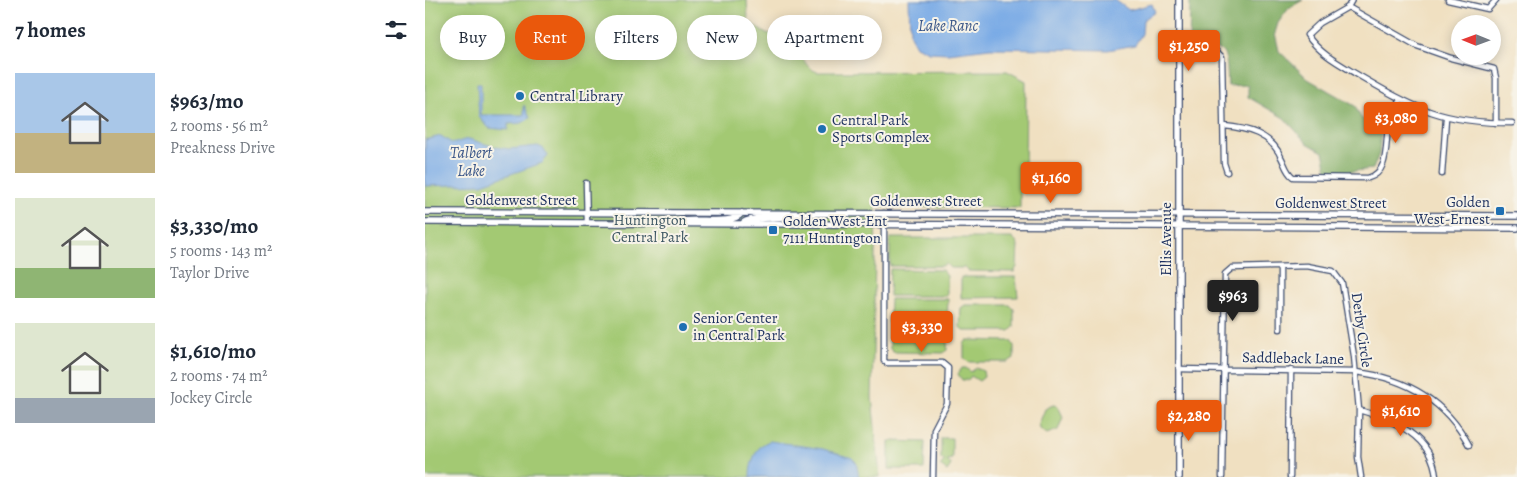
<!DOCTYPE html>
<meta charset="utf-8">
<style>
body{margin:0;font-family:Alegreya,serif;background:#f6f6f7;color:#1f2937;height:100vh;display:flex;flex-direction:column;font-size:19px;white-space:nowrap}
*{box-sizing:border-box;margin:0}
p{font-size:16px;color:#747a83}
.icon{flex:none;width:28px;height:28px;fill:none;stroke:currentColor;stroke-width:2;stroke-linecap:round;stroke-linejoin:round}
.map{position:relative;flex:1;overflow:hidden}
.details{display:flex;flex-direction:column;background:#fff;width:425px}
.details>*{flex:none}
.guide{position:absolute;left:15px;top:15px;width:475px;height:45px;display:flex;gap:10px}
.needle{width:32px;rotate:271deg}
.fabs{position:absolute;left:1026px;top:15px;display:grid;gap:10px}
.fabs a{display:grid;place-items:center;width:50px;height:50px;border-radius:50%;background:#fff;box-shadow:0 2px 12px #0003;font-size:25px}
.price{position:absolute;translate:-50% -42px;padding:0 11px;border-radius:5px;background:#ea580c;color:#fff;font-size:16px;line-height:32px;filter:drop-shadow(0 1px 2px #0008)}
.price::after{content:'';position:absolute;left:50%;top:30px;width:15px;height:11px;margin-left:-8px;background:inherit;clip-path:polygon(0 0,100% 0,50% 100%)}
.price.on{background:#222;color:#fff}
ul{padding:0;list-style:none}
li{display:flex;align-items:center;gap:15px;height:125px;padding:0 15px}
li span{display:grid;place-items:center;flex:none;width:140px;height:100px;border-radius:0px;color:#555}
li>.icon{margin-inline-start:auto}
span .icon{width:60px;height:60px;fill:#fffc;stroke-width:1}
li b{font-size:21px}
h2{display:flex;justify-content:space-between;align-items:center;height:60px;padding:0 15px;font-size:21px}
.tag{padding:0 18px;border-radius:22px;background:#fff;box-shadow:0 2px 12px #0003;font-size:18px;line-height:45px}
.tag.on{background:#ea580c;color:#fff}
main{display:flex;flex:1;min-height:0}
.map>svg:first-child{display:block}
.green{fill:#a3c973;stroke:#5f7c68}
.forest{fill:#82ad65;stroke:#4e6e62}
.water{fill:#7aabe6;stroke:#4a6da2}
.lines{fill:none;stroke-linecap:round;stroke-linejoin:round}
.street-casing{stroke:#3b4a6d;stroke-width:7}
.secondary-casing{stroke:#3b4a6d;stroke-width:8}
.street{stroke:#fff;stroke-width:4.5}
.secondary{stroke:#fff;stroke-width:5.5}
.poi-dot{fill:#1f6fb2;stroke:#f7f3e8;stroke-width:2}
.labels{text-anchor:middle;dominant-baseline:central;stroke-width:4;stroke-linejoin:round;paint-order:stroke}
.poi-label{font-size:15px;fill:#1b2f5e;stroke:#f7f3e8;text-anchor:start}
.street-label{font-size:15px;fill:#1b2f5e;stroke:#f7f3e8}
.park-label{font-size:15px;fill:#3d5663;stroke:#f7f3e8}
.water-label{font-size:16px;font-style:italic;fill:#385487;stroke:#f7f3e8}
</style>
<main>
<section class="details">
<h2>7 homes<svg class="icon" aria-label="filters" viewBox="0 0 24 24"><path d="M4 7h16M4 17h16"/><circle cx="9" cy="7" r="2"/><circle cx="15" cy="17" r="2"/></svg></h2>
<ul>
<li><span style="background:linear-gradient(#a9c7e8 60%,#c2b280 0)"><svg class="icon" aria-label="home" viewBox="0 0 24 24"><path d="M3 11l9-7 9 7M6 9v11h12V9"/></svg></span><div><b>$963/mo</b><p>2 rooms · 56 m²</p><p>Preakness Drive</p></div></li>
<li><span style="background:linear-gradient(#dfe7d0 70%,#8fb573 0)"><svg class="icon" aria-label="home" viewBox="0 0 24 24"><path d="M3 11l9-7 9 7M6 9v11h12V9"/></svg></span><div><b>$3,330/mo</b><p>5 rooms · 143 m²</p><p>Taylor Drive</p></div></li>
<li><span style="background:linear-gradient(#dfe7d0 75%,#9aa5b1 0)"><svg class="icon" aria-label="home" viewBox="0 0 24 24"><path d="M3 11l9-7 9 7M6 9v11h12V9"/></svg></span><div><b>$1,610/mo</b><p>2 rooms · 74 m²</p><p>Jockey Circle</p></div></li>
</ul>
</section>
<div class="map">
<svg width="1092" height="477" viewBox="0 0 1092 477">
<rect width="100%" height="100%" fill="#f7f3e8"/>
<filter id="ink" filterUnits="userSpaceOnUse"><feTurbulence type="fractalNoise" baseFrequency=".02" numOctaves="2"/><feDisplacementMap in="SourceGraphic" scale="10" xChannelSelector="R" yChannelSelector="G"/><feConvolveMatrix kernelMatrix="1 2 1 2 8 2 1 2 1" color-interpolation-filters="sRGB"/></filter>
<filter id="wash" filterUnits="userSpaceOnUse"><feTurbulence type="fractalNoise" baseFrequency=".0096" numOctaves="4" result="noise"/><feDisplacementMap in="SourceGraphic" scale="20" xChannelSelector="R" yChannelSelector="G"/><feGaussianBlur stdDeviation="1.12" result="paint"/><feColorMatrix in="noise" values="0 0 0 0 0 0 0 0 0 0 0 0 0 0 0 0 0 1.4 0 .05"/><feComposite in="paint" operator="in"/></filter>
<g filter="url(#wash)">
<rect width="100%" height="100%" fill="#f0e0c1"/>
<!-- green -->
<path class="green" d="M 0,0 L 322,0 L 323,21 L 338,32 L 376,43 C 376,56 379,67 392,72 L 582,71 L 601,81 L 600,177 L 595,194 L 595,208 L 451,207 L 447,398 L 455,477 L 0,477 Z
M 465,238 L 587,238 L 593,244 L 592,267 L 589,272 L 543,271 L 540,268 L 525,268 L 521,264 L 517,266 L 465,266 Z
M 465,269 L 517,270 L 522,276 L 522,296 L 464,296 Z
M 536,277 L 591,277 L 593,297 L 536,298 Z
M 465,299 L 523,299 L 522,321 L 519,324 L 464,323 Z
M 540,305 L 585,305 L 589,309 L 589,327 L 585,331 L 538,331 L 535,327 L 536,308 Z
M 465,328 L 523,329 L 522,350 L 518,353 L 468,352 L 465,349 Z
M 542,340 L 586,341 L 589,346 L 589,358 L 583,362 L 543,362 L 539,358 L 539,344 Z
M 537,368 L 541,368 L 546,372 L 551,368 L 558,371 L 559,377 L 554,381 L 546,376 L 543,380 L 537,380 L 533,374 Z
M 628,405 L 633,406 L 638,417 L 633,430 L 622,434 L 615,429 L 614,424 L 620,409 Z
M 516,438 L 527,438 L 527,459 L 522,460 L 526,465 L 522,471 L 515,466 L 520,460 L 516,459 Z
M 464,441 L 500,442 L 499,469 L 464,469 Z"/>
<!-- forest -->
<path class="forest" d="M 765,0 L 878,0 L 864,8 L 853,23 L 850,33 L 854,51 L 883,79 L 930,106 L 936,118 L 956,131 L 954,154 L 948,169 L 903,174 L 898,152 L 882,143 L 859,118 L 823,97 L 823,85 L 803,86 C 801,48 803,47 764,46 Z"/>
<!-- water -->
<path class="water" d="M 484,0 L 690,0 L 704,10 L 727,4 L 730,12 L 718,20 L 717,34 L 710,45 L 683,50 L 565,48 L 523,53 L 504,52 L 491,46 L 485,35 Z
M 52,83 L 56,83 L 56,115 L 99,115 L 99,105 L 105,118 L 97,123 L 83,124 L 83,130 L 64,128 L 54,117 Z
M 16,136 C 33,148 26,142 44,139 L 70,147 L 84,149 L 113,146 L 119,149 L 123,156 L 117,163 L 57,184 L 0,186 L 0,140 Z
M 345,441 L 398,449 L 427,458 L 431,462 L 434,477 L 325,477 C 325,463 331,445 345,441 Z"/>
</g>
<g filter="url(#ink)">
<g class="lines">
<!-- street casing -->
<g class="street-casing">
<path id="street" d="M 927,0 L 923,7 L 895,23 L 882,35 C 895,54 913,63 933,75 C 991,109 1018,123 1087,123
M 1023,0 L 1063,9 L 1071,0
M 923,7 L 992,46 L 1026,58 L 1069,69 L 1071,78 L 1071,123
M 754,51 L 791,51 L 797,57 L 799,163 L 802,172
M 799,126 C 822,128 846,134 856,157 C 860,164 861,172 868,177 L 943,178 C 966,172 959,142 964,124 C 967,115 971,107 976,100
M 1017,174 L 1021,118
M 161,183 L 162,223
M 459,213 L 459,361 L 462,363 L 517,363 L 523,368 L 522,404 L 509,429 L 508,477
M 855,329 L 855,267
M 754,369 L 931,372 C 980,378 1020,400 1044,445
M 934,410 C 968,420 1008,436 1011,477
M 797,477 L 800,274 L 807,268 L 882,266 L 908,271 L 917,283 L 929,356 L 934,410 L 933,457 L 936,477
M 865,477 L 866,370"/>
</g>
<!-- secondary casing -->
<g class="secondary-casing">
<path id="secondary" d="M 754,0 L 754,477
M 0,212 L 1092,216
M 0,222 L 1092,228
M 252,222 C 270,216 305,227 317,213
M 317,224 C 324,214 363,221 377,215"/>
</g>
<!-- street -->
<use href="#street" class="street"/>
<!-- secondary -->
<use href="#secondary" class="secondary"/>
</g>
</g>
<!-- markers -->
<g class="poi-dot">
<circle cx="95" cy="96" r="5"/>
<circle cx="397" cy="129" r="5"/>
<rect x="1070" y="206" width="10" height="10" rx="2.5"/>
<rect x="343" y="225" width="10" height="10" rx="2.5"/>
<circle cx="258" cy="327" r="5"/>
</g>
<g class="labels">
<!-- poi labels -->
<g class="poi-label">
<text x="105" y="96">Central Library</text>
<text x="407" y="120">Central Park<tspan x="407" dy="17">Sports Complex</tspan></text>
<text x="1065" y="202" text-anchor="end">Golden<tspan x="1065" dy="17">West-Ernest</tspan></text>
<text x="358" y="221">Golden West-Ent<tspan x="358" dy="17">7111 Huntington</tspan></text>
<text x="268" y="318">Senior Center<tspan x="268" dy="17">in Central Park</tspan></text>
</g>
<!-- street labels -->
<g class="street-label">
<text x="96" y="200">Goldenwest Street</text>
<text x="501" y="201">Goldenwest Street</text>
<text x="906" y="203">Goldenwest Street</text>
<text transform="translate(741 239) rotate(-90)">Ellis Avenue</text>
<text transform="translate(937 330) rotate(82)">Derby Circle</text>
<text transform="translate(868 358) rotate(1)">Saddleback Lane</text>
</g>
<!-- park labels -->
<g class="park-label">
<text x="225" y="220">Huntington<tspan x="225" dy="17">Central Park</tspan></text>
</g>
<!-- water labels -->
<g class="water-label">
<text x="523" y="26">Lake Ranc</text>
<text x="46" y="153">Talbert<tspan x="46" dy="18">Lake</tspan></text>
</g>
</g>
</svg>
<div class="fabs">
<a><svg class="needle" viewBox="-14 -14 28 28"><path d="M0-13l5 13h-10z" fill="#e53935"/><path d="M0 13l5-13h-10z" fill="#747a83"/></svg></a>
</div>
<b class="price" style="left:764px;top:72px">$1,250</b>
<b class="price" style="left:971px;top:144px">$3,080</b>
<b class="price" style="left:626px;top:204px">$1,160</b>
<b class="price on" style="left:808px;top:322px">$963</b>
<b class="price" style="left:497px;top:353px">$3,330</b>
<b class="price" style="left:976px;top:437px">$1,610</b>
<b class="price" style="left:764px;top:442px">$2,280</b>
<div class="guide">
<a class="tag">Buy</a>
<a class="tag on">Rent</a>
<a class="tag">Filters</a>
<a class="tag">New</a>
<a class="tag">Apartment</a>
</div>
</div>
</main>
